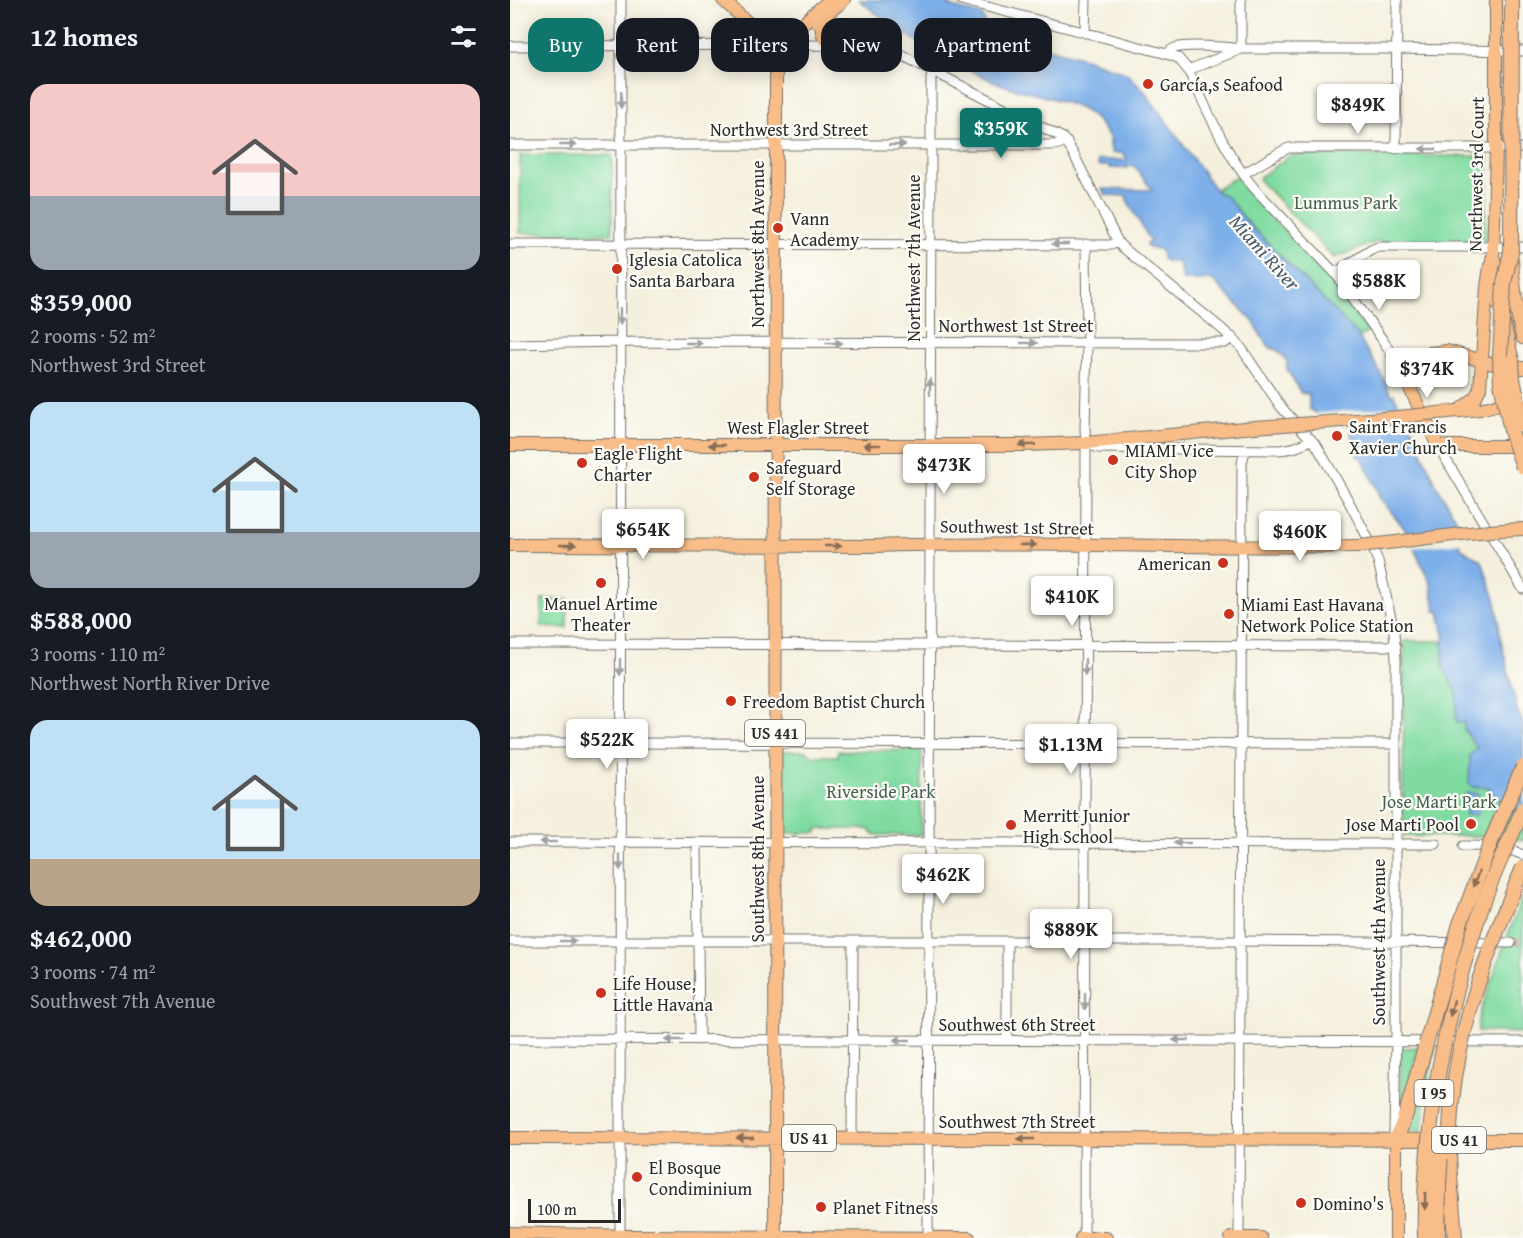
<!DOCTYPE html>
<meta charset="utf-8">
<style>
body{margin:0;font-family:"Gentium Book Plus",serif;background:#242831;color:#f1f3f6;height:100vh;display:flex;flex-direction:column;font-size:22px;white-space:nowrap}
*{box-sizing:border-box;margin:0}
p{font-size:20px;color:#9ea1a6}
.icon{flex:none;width:33px;height:33px;fill:none;stroke:currentColor;stroke-width:2;stroke-linecap:round;stroke-linejoin:round}
.map{position:relative;flex:1;overflow:hidden}
.drawer{display:flex;flex-direction:column;background:#171b24;width:510px}
.drawer>*{flex:none}
.hud{position:absolute;left:18px;top:18px;width:570px;height:54px;display:flex;gap:12px}
.scale{position:absolute;left:18px;bottom:15px;width:93px;box-sizing:border-box;padding-left:6px;border:3px solid #2b2b2b;border-top:0;font-size:16px;line-height:21px;white-space:nowrap;color:#2b2b2b;-webkit-text-stroke:4px #fdfcf7;paint-order:stroke}
.price{position:absolute;translate:-50% -51px;padding:0 14px;border-radius:6px;background:#fff;color:#222;font-size:20px;line-height:39px;filter:drop-shadow(0 2px 3px #0008)}
.price::after{content:'';position:absolute;left:50%;top:36px;width:18px;height:14px;margin-left:-9px;background:inherit;clip-path:polygon(0 0,100% 0,50% 100%)}
.price.current{background:#0f766e;color:#fff}
ul{padding:0;list-style:none}
li{display:grid;align-content:center;gap:12px;height:318px;padding:0 30px}
li span{display:grid;place-items:center;height:186px;border-radius:18px;color:#555}
li>.icon{margin-inline-start:auto}
span .icon{width:108px;height:108px;fill:#fffc;stroke-width:1}
li b{font-size:26px}
h2{display:flex;justify-content:space-between;align-items:center;height:72px;padding:0 30px;font-size:26px}
.chip{padding:0 21px;border-radius:18px;background:#171b24;box-shadow:0 3px 15px #0003;font-size:21px;line-height:54px}
.chip.current{background:#0f766e;color:#fff}
main{display:flex;flex:1;min-height:0}
.map>svg:first-child{display:block}
.green{fill:#80dba1;stroke:#568366;stroke-width:1.5}
.water{fill:#7dafe9;stroke:#546d8a;stroke-width:1.5}
.pier{fill:#f5f0de}
.lines{fill:none;stroke-linecap:round;stroke-linejoin:round}
.minor-tunnel{stroke:#cdc9ba;stroke-width:9;stroke-dasharray:9 4.5;stroke-linecap:butt}
.minor-casing{stroke:#72706a;stroke-width:11}
.major-casing{stroke:#72706a;stroke-width:14}
.highway-casing{stroke:#72706a;stroke-width:16}
.minor{stroke:#fff;stroke-width:9}
.major{stroke:#f8bd89;stroke-width:12}
.highway{stroke:#f8bd89;stroke-width:14}
.major-bridge-casing{stroke:#72706a;stroke-width:14;stroke-linecap:butt}
.highway-bridge-casing{stroke:#72706a;stroke-width:16;stroke-linecap:butt}
.major-bridge{stroke:#f8bd89;stroke-width:12}
.highway-bridge{stroke:#f8bd89;stroke-width:14}
.oneway{fill:#a0a0a0}
.oneway2{fill:#876d55}
.poi-dot{fill:#c8321e;stroke:#fdfcf7;stroke-width:2}
.labels{text-anchor:middle;dominant-baseline:central;stroke-width:4.5;stroke-linejoin:round;paint-order:stroke}
.shield{fill:#fdfcf7;stroke:#6a6a68;stroke-width:1.5}
.shield-label{font-size:16px;font-weight:bold;fill:#2b2b2b}
.poi-label{font-size:18px;fill:#2b2b2b;stroke:#fdfcf7;text-anchor:start}
.street-label{font-size:18px;fill:#2b2b2b;stroke:#fdfcf7}
.park-label{font-size:18px;fill:#44604e;stroke:#fdfcf7}
.water-label{font-size:20px;font-style:italic;fill:#48596e;stroke:#fdfcf7}
</style>
<main>
<section class="drawer">
<h2>12 homes<svg class="icon" aria-label="filters" viewBox="0 0 24 24"><path d="M4 7h16M4 17h16"/><circle cx="9" cy="7" r="2"/><circle cx="15" cy="17" r="2"/></svg></h2>
<ul>
<li><span style="background:linear-gradient(#f6c9c9 60%,#9aa5b1 0)"><svg class="icon" aria-label="home" viewBox="0 0 24 24"><path d="M3 11l9-7 9 7M6 9v11h12V9"/></svg></span><div><b>$359,000</b><p>2 rooms · 52 m²</p><p>Northwest 3rd Street</p></div></li>
<li><span style="background:linear-gradient(#bfe0f5 70%,#9aa5b1 0)"><svg class="icon" aria-label="home" viewBox="0 0 24 24"><path d="M3 11l9-7 9 7M6 9v11h12V9"/></svg></span><div><b>$588,000</b><p>3 rooms · 110 m²</p><p>Northwest North River Drive</p></div></li>
<li><span style="background:linear-gradient(#bfe0f5 75%,#b9a48a 0)"><svg class="icon" aria-label="home" viewBox="0 0 24 24"><path d="M3 11l9-7 9 7M6 9v11h12V9"/></svg></span><div><b>$462,000</b><p>3 rooms · 74 m²</p><p>Southwest 7th Avenue</p></div></li>
</ul>
</section>
<div class="map">
<svg width="1013" height="1238" viewBox="0 0 1013 1238">
<rect width="100%" height="100%" fill="#fdfcf7"/>
<filter id="ink" filterUnits="userSpaceOnUse"><feTurbulence type="fractalNoise" baseFrequency=".0167" numOctaves="2"/><feDisplacementMap in="SourceGraphic" scale="12" xChannelSelector="R" yChannelSelector="G"/><feConvolveMatrix kernelMatrix="1 2 1 2 8 2 1 2 1" color-interpolation-filters="sRGB"/></filter>
<filter id="wash" filterUnits="userSpaceOnUse"><feTurbulence type="fractalNoise" baseFrequency=".008" numOctaves="4" result="noise"/><feDisplacementMap in="SourceGraphic" scale="24" xChannelSelector="R" yChannelSelector="G"/><feGaussianBlur stdDeviation="1.35" result="paint"/><feColorMatrix in="noise" values="0 0 0 0 0 0 0 0 0 0 0 0 0 0 0 0 0 1.4 0 .05"/><feComposite in="paint" operator="in"/></filter>
<g filter="url(#wash)">
<rect width="100%" height="100%" fill="#f5f0de"/>
<!-- green -->
<path class="green" d="M 10,155 L 102,155 L 102,234 L 10,233 Z
M 781,155 L 978,156 L 975,243 L 866,242 L 824,258 L 749,180 L 750,177 Z
M 727,176 L 736,191 L 817,275 L 858,332 L 850,337 L 741,226 L 716,196 L 707,192 L 705,190 Z
M 32,599 L 58,600 L 57,628 L 31,627 Z
M 894,641 L 933,641 L 933,667 L 947,692 L 947,719 L 954,722 L 967,748 L 963,787 L 978,787 L 981,792 L 1013,822 L 1013,841 L 1011,840 L 990,836 L 893,836 Z
M 405,750 L 412,751 L 411,835 L 365,835 L 358,829 L 307,829 L 307,833 L 272,833 L 272,751 L 297,751 L 303,756 L 328,756 L 328,751 Z
M 1013,895 L 1013,1033 L 968,1031 C 966,1015 976,999 980,985 C 991,955 1001,924 1013,895 Z
M 909,1047 L 889,1118 L 887,1118 L 890,1090 L 891,1048 Z
M 922,1048 L 925,1048 L 918,1082 L 912,1131 L 896,1131 Z"/>
<!-- water -->
<path class="water" d="M 349,0 L 431,0 L 443,7 L 472,15 L 477,28 L 511,37 L 512,41 L 581,60 L 583,62 L 616,73 L 635,92 L 707,192 L 716,196 L 741,226 L 850,337 L 849,338 L 869,370 L 881,395 L 884,394 L 897,425 L 902,428 L 908,436 L 913,455 L 927,486 L 948,522 C 946,530 947,540 951,548 L 972,561 L 986,602 L 991,640 L 1007,709 L 1013,723 L 1013,822 L 981,792 L 978,787 L 962,787 L 959,783 L 960,755 L 967,748 L 954,729 L 954,722 L 947,722 L 946,719 L 947,692 L 933,667 L 933,641 L 935,640 L 929,611 L 925,611 L 921,584 L 894,528 L 870,498 L 868,495 L 869,493 L 852,458 L 847,456 L 847,440 L 842,439 L 841,434 L 842,428 L 806,414 L 804,411 L 799,409 L 799,394 L 791,393 L 777,370 L 777,363 L 776,359 L 767,350 L 761,348 L 758,345 L 750,334 L 743,321 L 703,280 L 673,280 L 668,261 L 658,262 L 652,259 L 652,253 L 649,249 L 641,248 L 636,245 L 640,241 L 617,200 L 617,196 L 595,195 L 592,189 L 641,190 L 641,188 L 624,166 L 617,166 L 617,168 L 600,168 L 600,166 L 588,166 L 588,160 L 616,160 L 617,158 L 612,153 L 602,153 L 599,142 L 602,141 C 595,132 588,119 578,113 C 555,98 525,96 500,87 C 488,84 477,78 466,73 C 423,54 385,29 349,0 Z
M 956,793 L 968,793 L 968,815 L 956,815 Z"/>
<!-- pier -->
<path class="pier" d="M 893,406 L 899,422 L 902,424 L 839,429 L 834,425 L 805,417 L 802,414 Z
M 950,527 L 952,543 L 900,548 L 894,534 Z"/>
</g>
<g filter="url(#ink)">
<g class="lines">
<!-- minor-tunnel -->
<path class="minor-tunnel" d="M 1001,943 L 1013,943"/>
<!-- minor casing -->
<g class="minor-casing">
<path id="minor" d="M 451,0 L 657,54 L 668,58 L 678,70 C 697,109 716,155 744,188 L 825,273 L 872,339 L 889,366
M 575,33 L 576,0
M 0,46 L 322,45 L 368,46 L 382,50 L 553,138 L 563,153 L 608,242 L 611,246 L 712,329 L 730,346 L 771,407 L 807,446 L 838,500 L 861,544 L 868,561 L 884,631 L 886,658 L 886,1035 L 884,1132 L 886,1138
M 731,49 L 731,0
M 657,54 C 661,50 660,50 665,48 C 677,44 717,47 731,49 L 887,49 L 1013,51
M 678,70 L 729,50
M 0,145 L 544,145 L 557,142
M 886,149 L 887,0
M 733,174 L 774,150 L 779,148 L 1013,148
M 0,244 L 601,245 L 608,242
M 825,273 L 861,250 L 868,247 L 1013,247
M 0,344 L 110,342 L 715,343 L 722,337
M 578,444 L 588,448 L 768,450 C 781,449 791,447 801,439
M 928,446 L 1013,589
M 0,644 L 886,646
M 0,743 L 886,744
M 0,842 L 926,844
M 187,842 L 189,1040
M 953,846 C 974,846 994,846 1013,855
M 0,941 L 722,941 L 1001,943
M 497,941 L 497,1040
M 0,1039 L 1013,1042
M 342,1139 L 343,941
M 110,1236 L 111,0
M 418,1238 L 421,155 L 421,78 L 423,72
M 574,1238 L 576,443 L 575,429 L 577,343 L 576,244
M 729,1238 L 732,463 L 734,454 L 738,450"/>
</g>
<!-- major casing -->
<g class="major-casing">
<path id="major" d="M 213,0 C 232,17 250,37 275,46
M 313,17 C 310,30 311,37 322,45
M 307,22 L 334,0
M 1013,368 L 987,365 L 937,351 L 920,353 L 889,366 L 928,446 L 1013,446
M 948,411 L 965,398 L 970,388 L 977,287 L 980,266 L 983,259 L 986,149 L 986,0
M 950,411 L 970,409 L 1003,401
M 846,420 L 888,417
M 0,445 L 513,445 L 576,443 L 745,427
M 992,530 L 1013,529
M 886,542 L 959,533
M 0,545 L 361,546 C 524,541 686,549 849,546
M 0,1138 L 1013,1140
M 0,1233 L 124,1236 L 459,1238
M 265,1237 L 266,71 C 272,38 296,20 320,0
M 571,1238 L 596,1238
M 721,1238 L 751,1238
M 886,1238 L 886,1140"/>
</g>
<!-- highway casing -->
<g class="highway-casing">
<path id="highway" d="M 983,259 L 985,266 L 989,304
M 1001,260 C 1002,287 1007,311 1013,337
M 993,323 L 1002,361
M 886,1140 L 896,1114 L 916,1044
M 939,1152 L 940,1176 L 945,1238"/>
</g>
<!-- minor -->
<use href="#minor" class="minor"/>
<!-- major -->
<use href="#major" class="major"/>
<!-- highway -->
<use href="#highway" class="highway"/>
<!-- major-bridge casing -->
<g class="major-bridge-casing">
<path id="major-bridge" d="M 888,417 L 948,411
M 745,427 L 846,420
M 959,533 L 992,530
M 849,546 L 886,542"/>
</g>
<!-- highway-bridge casing -->
<g class="highway-bridge-casing">
<path id="highway-bridge" d="M 1002,0 L 1001,252 L 994,283 L 990,357 L 991,383 L 1001,431 L 1013,467
M 1002,361 L 1003,379 L 1013,426
M 916,1044 L 950,924 L 982,839 L 1013,767
M 939,1152 C 940,1135 940,1118 942,1101 C 950,1020 981,943 1013,868
M 915,1238 C 912,1124 936,1013 972,906 C 983,873 1000,841 1013,809
M 928,1238 L 929,1184 L 932,1135"/>
</g>
<!-- major-bridge -->
<use href="#major-bridge" class="major-bridge"/>
<!-- highway-bridge -->
<use href="#highway-bridge" class="highway-bridge"/>
</g>
<!-- one-way arrows -->
<defs><path id="oneway-solid" d="M-6-.8H1V-3.2L6.5 0L1 3.2V.8H-6Z" transform="scale(1.5)"/></defs>
<g class="oneway">
<use href="#oneway-solid" transform="translate(111 100) rotate(91)"/>
<use href="#oneway-solid" transform="translate(58 145)"/>
<use href="#oneway-solid" transform="translate(387 145)"/>
<use href="#oneway-solid" transform="translate(918 149) rotate(-180)"/>
<use href="#oneway-solid" transform="translate(550 244) rotate(-180)"/>
<use href="#oneway-solid" transform="translate(110 316) rotate(90)"/>
<use href="#oneway-solid" transform="translate(184 343)"/>
<use href="#oneway-solid" transform="translate(324 343)"/>
<use href="#oneway-solid" transform="translate(519 343)"/>
<use href="#oneway-solid" transform="translate(420 387) rotate(-90)"/>
<use href="#oneway-solid" transform="translate(110 667) rotate(90)"/>
<use href="#oneway-solid" transform="translate(575 667) rotate(90)"/>
<use href="#oneway-solid" transform="translate(38 842) rotate(180)"/>
<use href="#oneway-solid" transform="translate(672 843) rotate(-180)"/>
<use href="#oneway-solid" transform="translate(110 862) rotate(90)"/>
<use href="#oneway-solid" transform="translate(58 941)"/>
<use href="#oneway-solid" transform="translate(575 1001) rotate(90)"/>
<use href="#oneway-solid" transform="translate(164 1040) rotate(180)"/>
<use href="#oneway-solid" transform="translate(392 1040) rotate(-180)"/>
<use href="#oneway-solid" transform="translate(671 1040) rotate(-180)"/>
</g>
<g class="oneway2">
<use href="#oneway-solid" transform="translate(207 445) rotate(180)"/>
<use href="#oneway-solid" transform="translate(362 445) rotate(-180)"/>
<use href="#oneway-solid" transform="translate(517 445) rotate(179)"/>
<use href="#oneway-solid" transform="translate(58 545)"/>
<use href="#oneway-solid" transform="translate(518 545)"/>
<use href="#oneway-solid" transform="translate(323 546)"/>
<use href="#oneway-solid" transform="translate(966 879) rotate(111)"/>
<use href="#oneway-solid" transform="translate(942 1008) rotate(104)"/>
<use href="#oneway-solid" transform="translate(235 1138) rotate(-180)"/>
<use href="#oneway-solid" transform="translate(516 1139) rotate(-180)"/>
<use href="#oneway-solid" transform="translate(915 1201) rotate(91)"/>
</g>
</g>
<!-- markers -->
<g class="poi-dot">
<circle cx="638" cy="84" r="6"/>
<circle cx="268" cy="228" r="6"/>
<circle cx="107" cy="269" r="6"/>
<circle cx="827" cy="436" r="6"/>
<circle cx="603" cy="460" r="6"/>
<circle cx="72" cy="463" r="6"/>
<circle cx="244" cy="477" r="6"/>
<circle cx="713" cy="563" r="6"/>
<circle cx="91" cy="583" r="6"/>
<circle cx="719" cy="614" r="6"/>
<circle cx="221" cy="701" r="6"/>
<circle cx="961" cy="824" r="6"/>
<circle cx="501" cy="825" r="6"/>
<circle cx="91" cy="993" r="6"/>
<circle cx="127" cy="1177" r="6"/>
<circle cx="791" cy="1203" r="6"/>
<circle cx="311" cy="1207" r="6"/>
</g>
<g class="labels">
<!-- shield labels -->
<g class="shield">
<rect x="235" y="720" width="60" height="26" rx="4.5"/>
<rect x="904.5" y="1080" width="39" height="26" rx="4.5"/>
<rect x="272" y="1125" width="54" height="26" rx="4.5"/>
<rect x="922" y="1127" width="54" height="26" rx="4.5"/>
</g>
<g class="shield-label">
<text x="265" y="733">US 441</text>
<text x="924" y="1093">I 95</text>
<text x="299" y="1138">US 41</text>
<text x="949" y="1140">US 41</text>
</g>
<!-- poi labels -->
<g class="poi-label">
<text x="650" y="84">García,s Seafood</text>
<text x="280" y="218">Vann<tspan x="280" dy="21">Academy</tspan></text>
<text x="119" y="259">Iglesia Catolica<tspan x="119" dy="21">Santa Barbara</tspan></text>
<text x="839" y="426">Saint Francis<tspan x="839" dy="21">Xavier Church</tspan></text>
<text x="615" y="450">MIAMI Vice<tspan x="615" dy="21">City Shop</tspan></text>
<text x="84" y="453">Eagle Flight<tspan x="84" dy="21">Charter</tspan></text>
<text x="256" y="467">Safeguard<tspan x="256" dy="21">Self Storage</tspan></text>
<text x="701" y="563" text-anchor="end">American</text>
<text x="91" y="603" text-anchor="middle">Manuel Artime<tspan x="91" dy="21">Theater</tspan></text>
<text x="731" y="604">Miami East Havana<tspan x="731" dy="21">Network Police Station</tspan></text>
<text x="233" y="701">Freedom Baptist Church</text>
<text x="513" y="815">Merritt Junior<tspan x="513" dy="21">High School</tspan></text>
<text x="949" y="824" text-anchor="end">Jose Marti Pool</text>
<text x="103" y="983">Life House,<tspan x="103" dy="21">Little Havana</tspan></text>
<text x="139" y="1167">El Bosque<tspan x="139" dy="21">Condiminium</tspan></text>
<text x="803" y="1203">Domino's</text>
<text x="323" y="1207">Planet Fitness</text>
</g>
<!-- street labels -->
<g class="street-label">
<text x="279" y="129">Northwest 3rd Street</text>
<text transform="translate(966 174) rotate(-89)">Northwest 3rd Court</text>
<text transform="translate(247 244) rotate(-90)">Northwest 8th Avenue</text>
<text transform="translate(403 258) rotate(-90)">Northwest 7th Avenue</text>
<text x="506" y="325">Northwest 1st Street</text>
<text x="288" y="427">West Flagler Street</text>
<text transform="translate(507 527) rotate(1)">Southwest 1st Street</text>
<text transform="translate(247 859) rotate(-90)">Southwest 8th Avenue</text>
<text transform="translate(868 942) rotate(-90)">Southwest 4th Avenue</text>
<text x="507" y="1024">Southwest 6th Street</text>
<text x="507" y="1121">Southwest 7th Street</text>
</g>
<!-- park labels -->
<g class="park-label">
<text x="836" y="202">Lummus Park</text>
<text x="371" y="791">Riverside Park</text>
<text x="929" y="801">Jose Marti Park</text>
</g>
<!-- water labels -->
<g class="water-label">
<text transform="translate(755 252) rotate(48)">Miami River</text>
</g>
</g>
</svg>
<div class="scale">100 m</div>
<b class="price" style="left:848px;top:135px">$849K</b>
<b class="price current" style="left:491px;top:159px">$359K</b>
<b class="price" style="left:869px;top:311px">$588K</b>
<b class="price" style="left:917px;top:399px">$374K</b>
<b class="price" style="left:434px;top:495px">$473K</b>
<b class="price" style="left:133px;top:560px">$654K</b>
<b class="price" style="left:790px;top:562px">$460K</b>
<b class="price" style="left:562px;top:627px">$410K</b>
<b class="price" style="left:97px;top:770px">$522K</b>
<b class="price" style="left:561px;top:775px">$1.13M</b>
<b class="price" style="left:433px;top:905px">$462K</b>
<b class="price" style="left:561px;top:960px">$889K</b>
<div class="hud">
<a class="chip current">Buy</a>
<a class="chip">Rent</a>
<a class="chip">Filters</a>
<a class="chip">New</a>
<a class="chip">Apartment</a>
</div>
</div>
</main>
